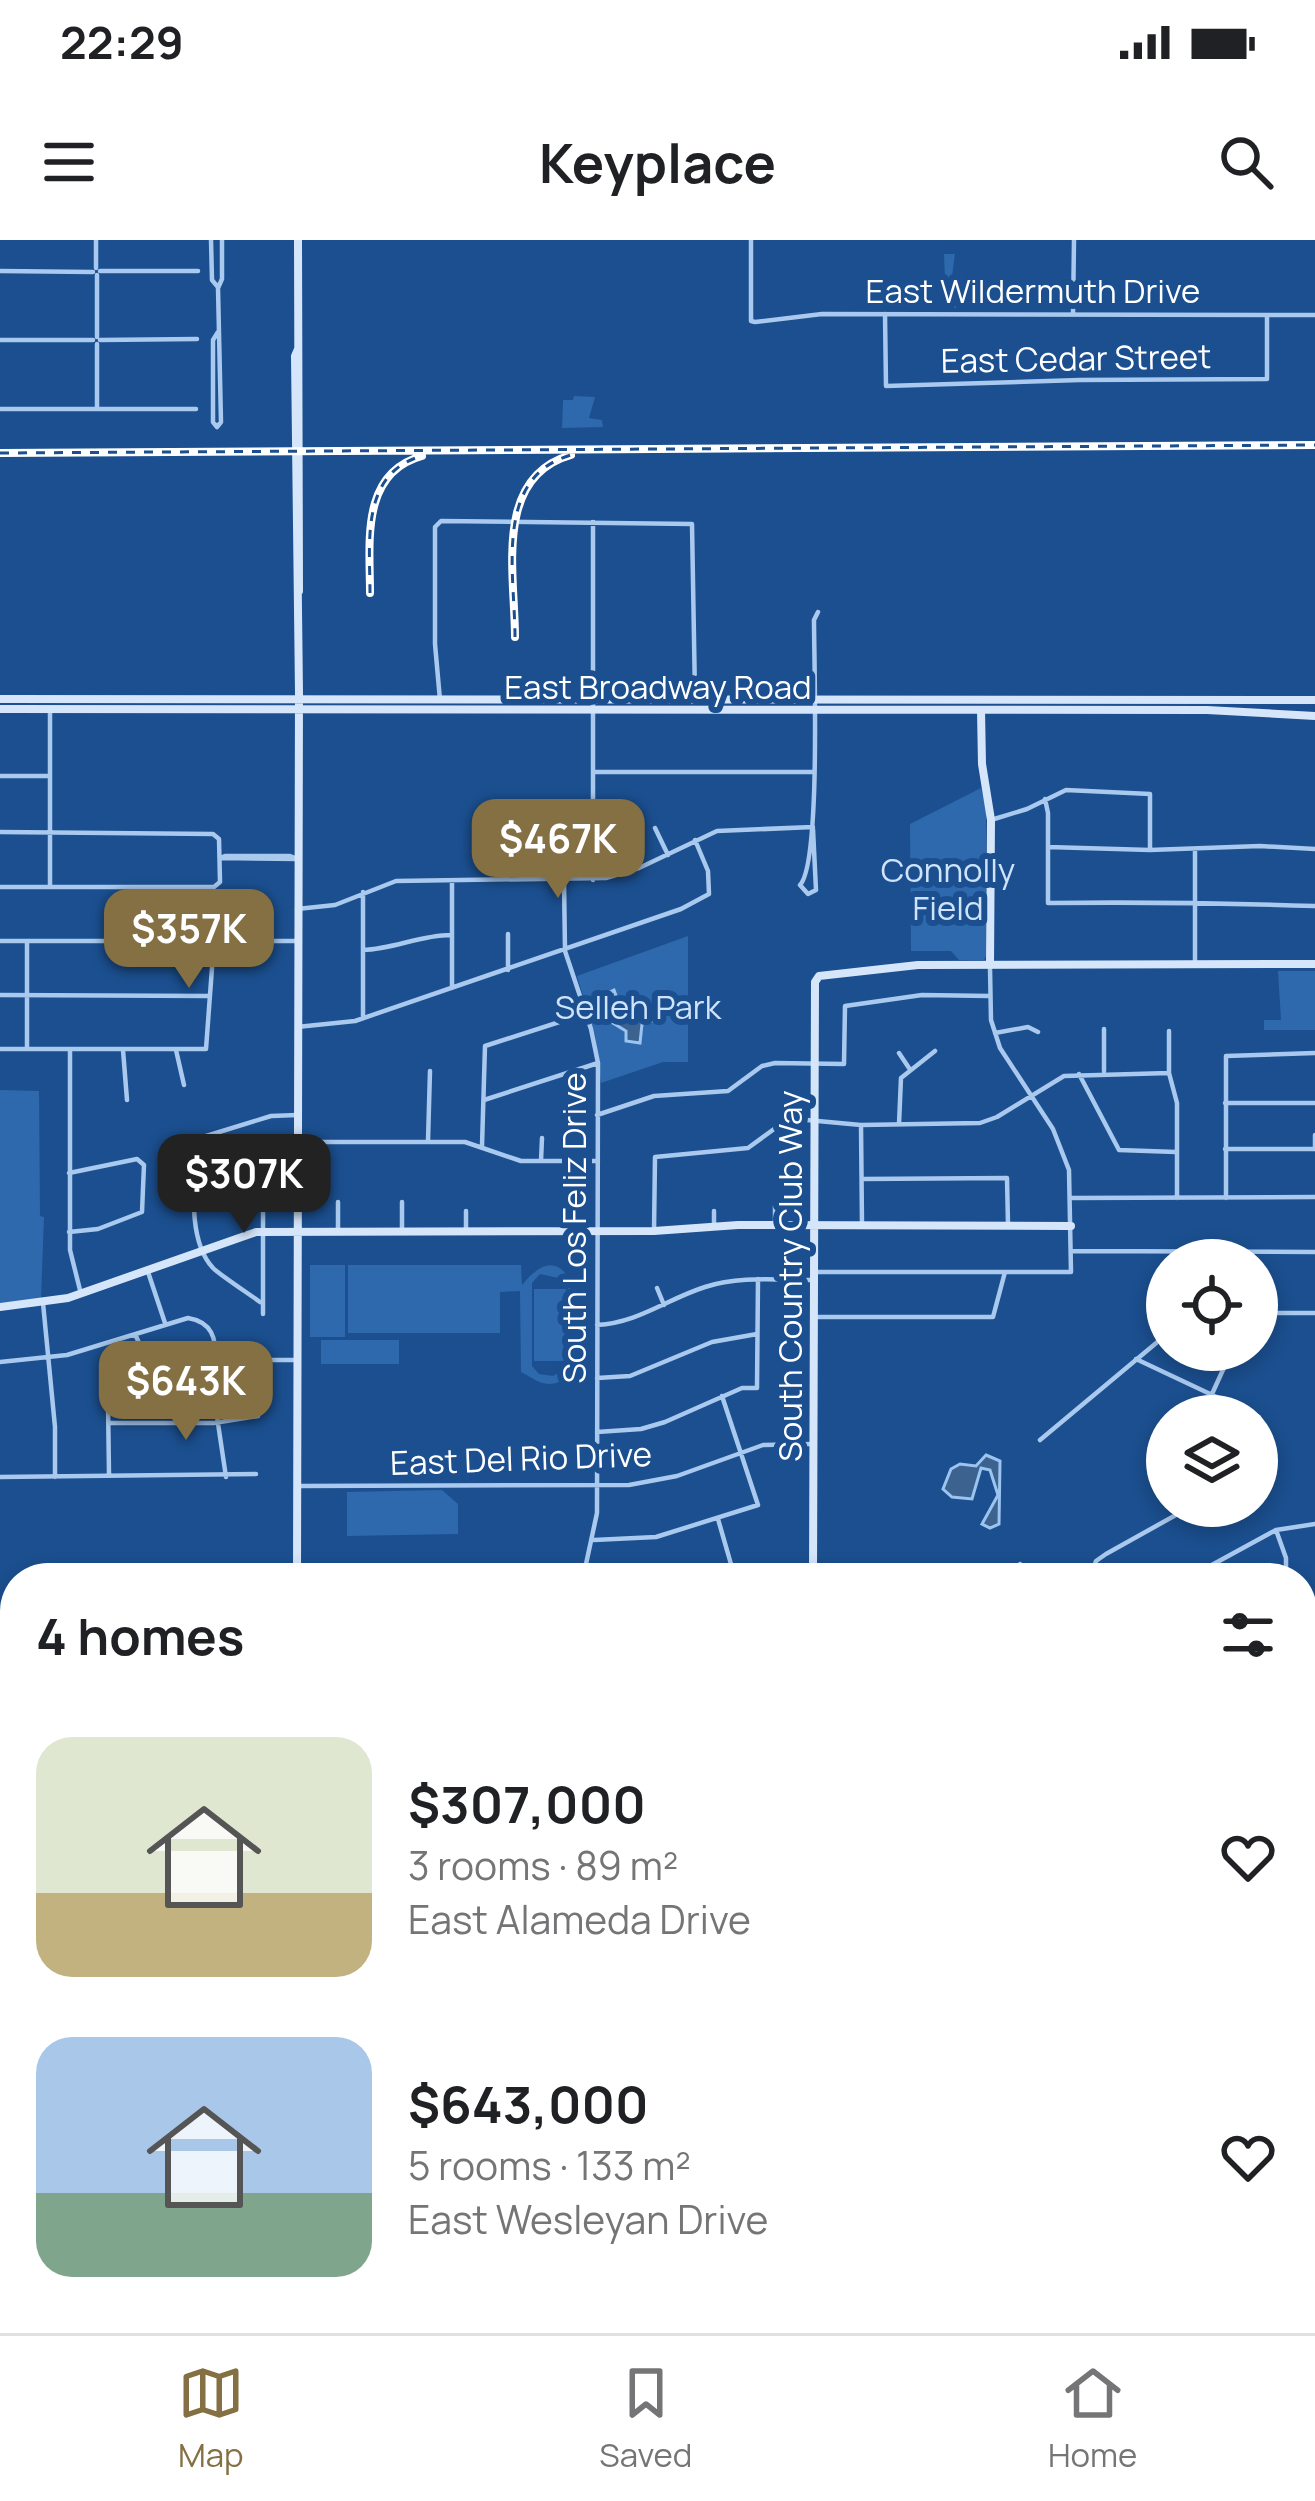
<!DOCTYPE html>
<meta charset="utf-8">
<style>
body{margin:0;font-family:Manrope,sans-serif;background:#f2f2f2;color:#202124;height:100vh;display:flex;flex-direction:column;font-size:45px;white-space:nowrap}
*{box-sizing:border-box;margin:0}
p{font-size:39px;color:#757577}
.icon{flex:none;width:66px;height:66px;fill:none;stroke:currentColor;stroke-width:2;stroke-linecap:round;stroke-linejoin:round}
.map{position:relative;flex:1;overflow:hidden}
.sheet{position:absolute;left:0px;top:1323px;width:1317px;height:771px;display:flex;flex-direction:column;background:#fff;border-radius:48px 48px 0 0;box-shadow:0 6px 18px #0003}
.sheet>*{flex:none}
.buttons{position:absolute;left:1146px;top:999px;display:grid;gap:24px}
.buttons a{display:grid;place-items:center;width:132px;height:132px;border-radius:50%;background:#fff;box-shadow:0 6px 18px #0003;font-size:60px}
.price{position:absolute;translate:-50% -102px;padding:0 27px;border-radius:24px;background:#847042;color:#fff;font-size:39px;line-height:78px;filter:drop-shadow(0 3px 6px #0008)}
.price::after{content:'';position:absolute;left:50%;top:72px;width:36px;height:27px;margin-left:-18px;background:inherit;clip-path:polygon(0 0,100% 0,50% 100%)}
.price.active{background:#222;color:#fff}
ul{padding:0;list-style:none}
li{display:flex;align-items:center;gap:36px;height:300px;padding:0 36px}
li span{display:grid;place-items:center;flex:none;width:336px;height:240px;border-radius:36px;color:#555}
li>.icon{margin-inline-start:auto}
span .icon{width:144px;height:144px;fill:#fffc;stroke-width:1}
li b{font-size:51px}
h2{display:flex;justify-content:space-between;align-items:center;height:144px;padding:0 36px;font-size:51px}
.status{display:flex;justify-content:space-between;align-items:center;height:84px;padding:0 60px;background:#fff;direction:ltr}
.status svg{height:33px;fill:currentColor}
header{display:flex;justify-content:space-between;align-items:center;height:156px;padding:0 36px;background:#fff;font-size:54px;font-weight:700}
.menu{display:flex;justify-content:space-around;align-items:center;height:168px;border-top:3px solid #e0e0e0;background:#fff;font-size:33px;color:#757577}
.menu a{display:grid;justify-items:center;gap:6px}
.menu .active{color:#847042}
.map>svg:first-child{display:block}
.green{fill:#2e69ad;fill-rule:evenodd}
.water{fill:#3c6290;stroke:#9cc4f0;stroke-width:3}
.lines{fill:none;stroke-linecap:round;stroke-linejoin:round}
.street{stroke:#a9c9ee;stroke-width:4.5}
.secondary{stroke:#d6e6fa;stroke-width:8}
.highway{stroke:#fff;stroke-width:12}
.rail-casing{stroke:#fff;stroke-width:8}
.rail{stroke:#1b4f8f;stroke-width:3;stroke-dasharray:9;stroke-linecap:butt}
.labels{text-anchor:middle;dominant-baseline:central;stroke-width:12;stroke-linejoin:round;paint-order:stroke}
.street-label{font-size:33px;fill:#fff;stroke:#1b4f8f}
.park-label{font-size:33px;fill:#cfe3fa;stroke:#1b4f8f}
</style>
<div class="status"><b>22:29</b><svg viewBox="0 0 49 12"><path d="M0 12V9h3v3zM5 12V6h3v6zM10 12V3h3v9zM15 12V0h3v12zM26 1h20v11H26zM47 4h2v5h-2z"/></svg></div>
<header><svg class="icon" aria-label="menu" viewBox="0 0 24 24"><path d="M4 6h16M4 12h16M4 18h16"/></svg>Keyplace<svg class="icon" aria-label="search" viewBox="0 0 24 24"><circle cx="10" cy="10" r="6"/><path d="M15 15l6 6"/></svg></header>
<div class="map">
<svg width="1315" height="2093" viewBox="0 0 1315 2093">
<rect width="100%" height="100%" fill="#1b4f8f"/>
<!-- green -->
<path class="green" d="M 944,14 L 955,14 L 952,36 L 966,37 L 955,41 L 956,68 L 944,68 L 944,46 L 941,45 L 945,41 Z
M 574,156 L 595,157 L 589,178 L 602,180 L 603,187 L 562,188 L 563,160 L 573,160 Z
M 981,548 L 986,568 L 986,716 L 984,720 L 959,720 L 951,711 L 911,711 L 910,584 Z
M 688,696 L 688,822 L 663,822 L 601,843 L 595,795 L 577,736 Z
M 1278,731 L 1315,731 L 1315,790 L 1264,790 L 1264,780 L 1281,780 Z
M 0,850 L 39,851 L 40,976 L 44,977 L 41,1059 L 0,1063 Z
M 310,1025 L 345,1025 L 345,1097 L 310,1097 Z
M 348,1025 L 521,1025 L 522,1045 C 582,970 596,1133 556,1143 C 541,1147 532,1137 521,1132 L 520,1051 L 500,1052 L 500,1093 L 348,1093 ZM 540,1034 L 563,1039 L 570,1052 L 569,1121 L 566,1129 L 553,1136 L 539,1134 L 532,1126 L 532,1043 Z
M 534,1049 L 566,1049 L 566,1121 L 534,1121 Z
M 321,1100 L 399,1100 L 399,1124 L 321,1124 Z
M 442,1250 L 458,1264 L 458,1294 L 347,1296 L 347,1252 Z
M 1302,1384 L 1315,1384 L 1315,1443 L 1302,1443 Z
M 739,2079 L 810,2079 L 810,2091 L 743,2093 Z"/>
<!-- water -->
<path class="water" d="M 614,750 L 622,772 L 633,775 L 650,770 L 658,779 L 642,784 L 640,803 L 626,801 L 626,791 L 608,780 L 606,754 Z
M 986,1215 L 1000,1221 L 999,1284 L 990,1288 L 982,1284 L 998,1255 L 990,1230 L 981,1228 L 972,1259 L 952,1257 L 943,1249 L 951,1229 L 960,1224 L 976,1226 Z"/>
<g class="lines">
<!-- street -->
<path class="street" d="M 96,0 L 96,28
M 211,0 L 212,40 L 217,46
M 751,0 L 751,81 L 755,82 L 822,74 L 1315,75
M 0,31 L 93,32
M 100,31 L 198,31
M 97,35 L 97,97
M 885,74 L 886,146 L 1080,140 L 1267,139 L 1267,77
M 1073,74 L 1074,0
M 218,92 L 213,100 L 213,182 L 217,187 L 221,182 L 218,48 L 222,39 L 222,0
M 0,100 L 93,100
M 100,100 L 197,99
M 97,104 L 97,169
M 0,169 L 196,169
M 593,282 L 593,640
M 440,460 L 435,404 L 435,287 L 441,281 L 692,284 L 695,456
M 593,532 L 813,532
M 0,536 L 48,536
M 1045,559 L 1048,573 L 1048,663 C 1137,662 1226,663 1315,666
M 991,580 L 1027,569 L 1066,550 L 1150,554 L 1150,610
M 655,588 L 668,615
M 813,589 L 816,650 L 808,654 L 800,645 C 821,623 814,424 814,380 L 818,372
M 0,592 L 213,594 L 219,599 L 220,642 L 214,647 L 0,647
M 1048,607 L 1150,610 L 1260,606 L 1315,609
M 1195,609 L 1195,723
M 225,616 L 290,616 L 298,619 L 220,618 Z
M 564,641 L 565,711 L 591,789 L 598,823 L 597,1273 L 583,1338
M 50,647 L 50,469
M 163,647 L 163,701
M 297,669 L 335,665 L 396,641 L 606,638 L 639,628 L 717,591 L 813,587
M 508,694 L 508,730
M 0,701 L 297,701
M 27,701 L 27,809
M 363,710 C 394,709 420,695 451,695
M 452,748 L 452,641
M 0,755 L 209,756
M 363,778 L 363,652
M 297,787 L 355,781 L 681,669 L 709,654 L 708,631 L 695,600
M 1169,791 L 1169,833 L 1177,863 L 1177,958
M 995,793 L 1028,787 L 1038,792
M 0,809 L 206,809 L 214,701
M 70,809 L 70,1010 L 81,1054
M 123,810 L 127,860
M 176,810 L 184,845
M 899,813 L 909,828
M 1104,831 L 1104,789
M 1079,834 L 1119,910 L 1176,912
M 484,860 L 598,823
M 1225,863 L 1315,863
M 597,875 L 654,856 L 728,851 L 762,826 L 775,823 L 844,824 L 845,766 L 922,755 L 990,756
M 899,884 L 901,838 L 935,811
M 861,885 L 862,985
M 428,901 L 430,831
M 297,902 L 465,902 L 521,921 L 598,921
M 482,906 L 485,806 L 584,774
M 1225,909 L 1315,909 L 1315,895
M 541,921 L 542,898
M 862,939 L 1007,938 L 1008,985
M 196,946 L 254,928 L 263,930 L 263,1074
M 1071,958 L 1315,957
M 1226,958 L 1226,816 L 1315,813
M 402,962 L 402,991
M 775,966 L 775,984
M 714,971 L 714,987
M 466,991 L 466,971
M 654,991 L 655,917 L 748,908 L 781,884 L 796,879 L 861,885 L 980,883 L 997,877 L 1064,836 L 1169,833
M 69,992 L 98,989 L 142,972 L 144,925 L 137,919 L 69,933
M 338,992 L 338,962
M 1071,1011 L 1315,1012
M 148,1032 L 165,1083
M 813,1032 L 1071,1032 L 1069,930 L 1053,889 L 1000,808 L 991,780 L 990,728
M 657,1048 L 664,1065
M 260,1062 C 252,1056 220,1035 213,1028 C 186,999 195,940 196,904 L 203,897 L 271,876 L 297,875
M 43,1063 L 55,1187 L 55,1237
M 1257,1073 L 1315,1073
M 813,1077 L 993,1077 L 1005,1032
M 597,1085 C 638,1083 667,1059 705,1047 C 739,1036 775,1040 811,1040
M 135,1094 L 144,1114 L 161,1127
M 1136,1119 L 1259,1177 L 1267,1200 L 1257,1227
M 216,1120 L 216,1170 L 226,1237
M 0,1122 L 67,1115 L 188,1078 C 212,1082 216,1098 216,1120 L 295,1120
M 597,1138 L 630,1136 L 712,1102 L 757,1094
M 1212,1154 L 1232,1110
M 108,1162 L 109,1234
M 109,1183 L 214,1183 L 258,1176
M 597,1192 L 641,1189 L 665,1182 L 742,1148 L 757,1148 L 758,1039
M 1040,1200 L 1167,1094
M 0,1237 L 256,1234
M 297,1246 L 629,1245 L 677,1236 L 763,1205 L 813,1204
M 718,1279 L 735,1338
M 1276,1290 L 1286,1318 L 1286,1338
M 594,1300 L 656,1297 L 758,1265 L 722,1156
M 1214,1324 L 1221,1338
M 458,1338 L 461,1330
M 712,1338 L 752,1327
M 1016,1338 L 1020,1324
M 1091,1338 L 1096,1321 L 1106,1314 L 1192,1266
M 1188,1338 L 1276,1290 L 1315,1284
M 1302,1664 L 1315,1664
M 0,1683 L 15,1683
M 0,1788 L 15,1792
M 0,1911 L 15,1911
M 26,2093 L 26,2090
M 81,2093 L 81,2091
M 468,2093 L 522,2088 L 694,2087 L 709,2093
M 970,2093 L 978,2093"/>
<!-- secondary -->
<path class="secondary" d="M 298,0 L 299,351
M 0,459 L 1315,460
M 0,469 L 1207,470 L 1315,476
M 981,470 L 982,524 L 991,580 L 990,725
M 0,1067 L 68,1058 L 256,992 L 654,991 L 738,985 L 1071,986
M 297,1338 L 299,454 L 295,116 L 298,109
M 813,1338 L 815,742 L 819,736 L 918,725 L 1315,724
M 1302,1501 L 1315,1501
M 0,1507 L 15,1507
M 1302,1516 L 1315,1517
M 1302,1837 L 1315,1771
M 1298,2079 L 1298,2093
M 289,2093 L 289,2079
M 301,2093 L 301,2079"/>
<!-- highway -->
<path class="highway" d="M 1302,1916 L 1315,1895
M 1302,1980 L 1315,1984
M 1302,2009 L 1315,2009
M 0,2013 L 15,2012
M 1302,2032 L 1315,2032
M 0,2038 L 15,2037
M 0,2049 L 15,2050
M 1246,2079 L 1267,2093
M 1272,2079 L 1285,2093"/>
<!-- rail casing -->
<g class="rail-casing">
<path id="rail" d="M 0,213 L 1315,205
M 370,353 C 370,303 360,233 422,216
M 515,397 C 515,334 493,237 571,215"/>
</g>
<!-- rail -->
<use href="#rail" class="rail"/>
</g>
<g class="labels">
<!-- street labels -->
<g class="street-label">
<text x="1033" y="50">East Wildermuth Drive</text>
<text transform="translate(1076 118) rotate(-1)">East Cedar Street</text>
<text x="658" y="446">East Broadway Road</text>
<text transform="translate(573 988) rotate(-90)">South Los Feliz Drive</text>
<text transform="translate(789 1036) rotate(-90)">South Country Club Way</text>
<text transform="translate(521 1218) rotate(-2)">East Del Rio Drive</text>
</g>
<!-- park labels -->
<g class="park-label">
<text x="948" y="629">Connolly<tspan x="948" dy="38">Field</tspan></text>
<text x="638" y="766">Selleh Park</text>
</g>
</g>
</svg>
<div class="buttons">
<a><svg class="icon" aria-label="locate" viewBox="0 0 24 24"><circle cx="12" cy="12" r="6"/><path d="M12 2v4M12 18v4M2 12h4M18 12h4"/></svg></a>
<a><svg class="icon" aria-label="layers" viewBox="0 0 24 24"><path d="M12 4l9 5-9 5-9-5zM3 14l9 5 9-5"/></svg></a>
</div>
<b class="price" style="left:558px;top:661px">$467K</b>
<b class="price" style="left:189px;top:751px">$357K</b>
<b class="price active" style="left:244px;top:996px">$307K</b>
<b class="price" style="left:186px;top:1203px">$643K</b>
<section class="sheet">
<h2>4 homes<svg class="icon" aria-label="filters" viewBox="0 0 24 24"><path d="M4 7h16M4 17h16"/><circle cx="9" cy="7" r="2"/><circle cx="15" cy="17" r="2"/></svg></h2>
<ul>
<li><span style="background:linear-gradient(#dfe7d0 65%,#c2b280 0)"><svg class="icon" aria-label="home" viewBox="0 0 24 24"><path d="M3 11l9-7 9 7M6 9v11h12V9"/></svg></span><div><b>$307,000</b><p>3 rooms · 89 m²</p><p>East Alameda Drive</p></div><svg class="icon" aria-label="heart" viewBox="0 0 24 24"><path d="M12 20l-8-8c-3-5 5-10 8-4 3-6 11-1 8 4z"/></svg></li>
<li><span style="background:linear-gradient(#a9c7e8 65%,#7fa58c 0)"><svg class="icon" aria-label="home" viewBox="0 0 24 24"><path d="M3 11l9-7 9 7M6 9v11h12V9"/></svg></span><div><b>$643,000</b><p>5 rooms · 133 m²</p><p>East Wesleyan Drive</p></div><svg class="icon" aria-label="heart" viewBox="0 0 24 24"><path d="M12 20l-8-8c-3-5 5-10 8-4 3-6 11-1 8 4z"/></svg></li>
</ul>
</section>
</div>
<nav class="menu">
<a class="active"><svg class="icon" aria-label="map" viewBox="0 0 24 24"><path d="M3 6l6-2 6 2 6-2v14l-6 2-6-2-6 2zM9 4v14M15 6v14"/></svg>Map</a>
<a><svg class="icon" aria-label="saved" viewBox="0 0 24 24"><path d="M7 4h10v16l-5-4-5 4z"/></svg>Saved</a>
<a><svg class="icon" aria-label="home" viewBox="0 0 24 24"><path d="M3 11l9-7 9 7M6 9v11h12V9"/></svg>Home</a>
</nav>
